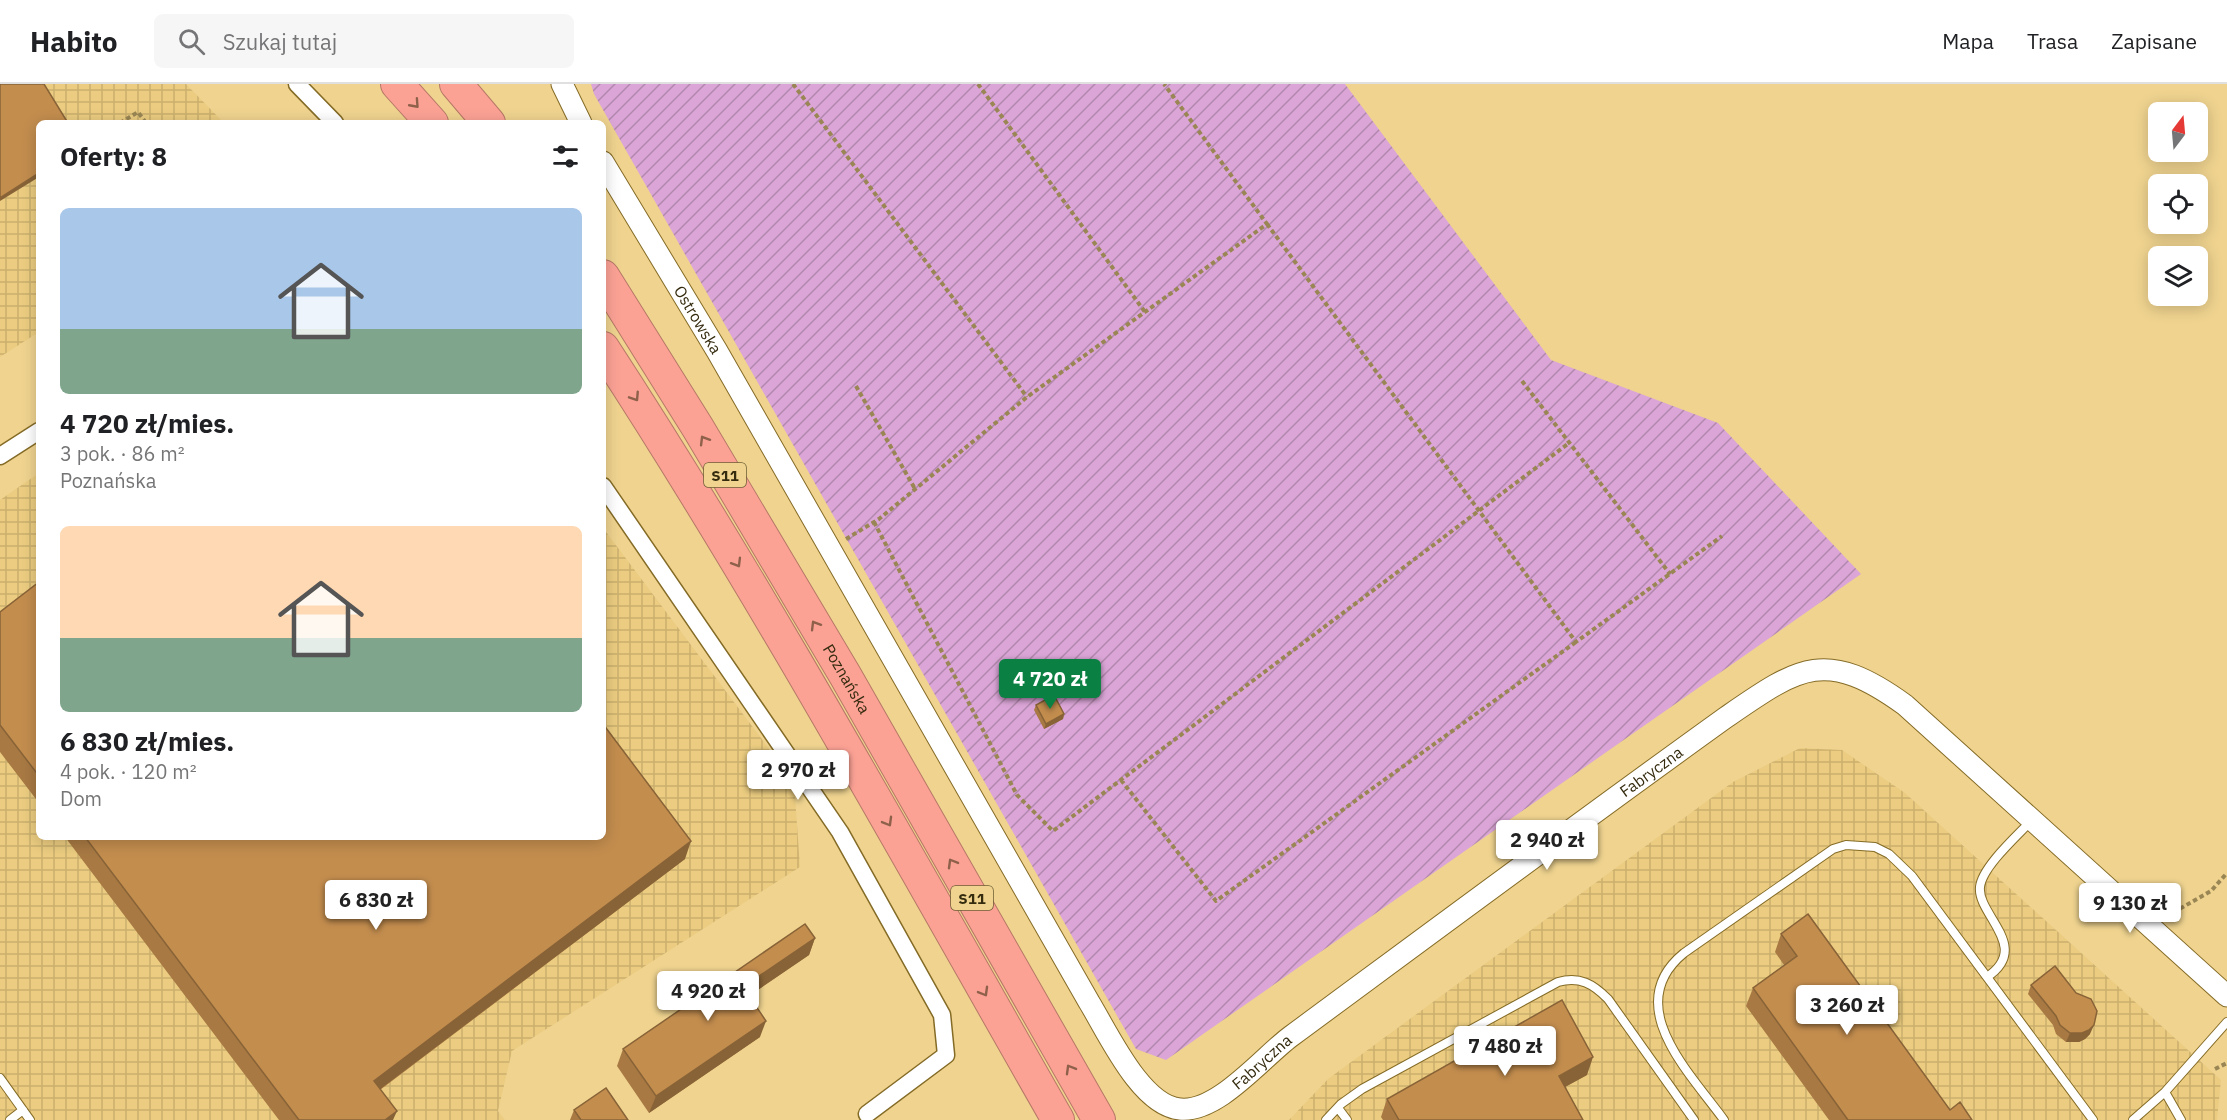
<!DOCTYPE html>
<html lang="pl">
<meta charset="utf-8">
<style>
body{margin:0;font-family:"IBM Plex Sans",sans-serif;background:#f6f6f6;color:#202124;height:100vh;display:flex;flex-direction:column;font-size:22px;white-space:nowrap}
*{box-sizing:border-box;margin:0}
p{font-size:20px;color:#757577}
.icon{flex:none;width:33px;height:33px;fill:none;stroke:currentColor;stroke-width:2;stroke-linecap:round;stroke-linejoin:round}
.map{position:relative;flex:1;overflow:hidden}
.details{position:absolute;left:36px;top:36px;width:570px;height:720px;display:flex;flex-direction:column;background:#fff;border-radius:9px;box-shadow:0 3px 15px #0003}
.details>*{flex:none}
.needle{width:39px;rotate:16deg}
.tools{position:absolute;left:2148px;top:18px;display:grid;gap:12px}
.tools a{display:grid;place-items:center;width:60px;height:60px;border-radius:9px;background:#fff;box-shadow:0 3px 15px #0003;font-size:30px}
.price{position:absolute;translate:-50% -51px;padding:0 14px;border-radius:6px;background:#fff;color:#222;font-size:20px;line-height:39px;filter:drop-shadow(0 2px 3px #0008)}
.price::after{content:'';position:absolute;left:50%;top:36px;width:18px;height:14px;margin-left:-9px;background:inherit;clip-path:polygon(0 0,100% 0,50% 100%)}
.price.active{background:#0b8043;color:#fff}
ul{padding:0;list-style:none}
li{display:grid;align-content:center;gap:12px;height:318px;padding:0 24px}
li span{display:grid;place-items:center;height:186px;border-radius:9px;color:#555}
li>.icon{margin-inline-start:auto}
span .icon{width:108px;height:108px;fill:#fffc;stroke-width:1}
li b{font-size:26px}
h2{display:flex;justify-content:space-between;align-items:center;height:72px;padding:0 24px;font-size:26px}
header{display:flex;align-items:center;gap:36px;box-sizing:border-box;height:84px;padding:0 30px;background:#fff;border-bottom:2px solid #e0e0e0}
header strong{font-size:28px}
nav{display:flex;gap:33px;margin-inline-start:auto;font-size:21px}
.search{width:420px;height:54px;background:#f6f6f6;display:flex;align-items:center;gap:15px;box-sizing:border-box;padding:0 21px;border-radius:9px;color:#757577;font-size:22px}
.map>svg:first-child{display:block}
.industrial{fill:url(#industrial-grid)}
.garden{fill:url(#garden-furrows)}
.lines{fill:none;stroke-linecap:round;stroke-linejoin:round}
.service-casing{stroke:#846b26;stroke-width:10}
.minor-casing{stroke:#846b26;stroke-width:19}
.tertiary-casing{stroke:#846b26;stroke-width:23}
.motorway-casing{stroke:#b67866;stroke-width:34}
.path{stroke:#9a8654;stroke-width:4;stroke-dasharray:4.5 3;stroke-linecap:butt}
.service{stroke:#fff;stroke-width:8}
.minor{stroke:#fff;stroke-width:16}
.tertiary{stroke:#fff;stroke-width:21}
.motorway{stroke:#fca295;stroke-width:32}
.wall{fill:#a87943}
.shaded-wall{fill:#886337}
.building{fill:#c38d4e;stroke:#886337;stroke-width:1.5}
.oneway{stroke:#8f614b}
.labels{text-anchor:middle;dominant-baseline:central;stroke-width:4.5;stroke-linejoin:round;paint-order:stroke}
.shield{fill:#efd38f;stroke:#6d5d35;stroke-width:1.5}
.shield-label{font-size:15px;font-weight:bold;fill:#352b0f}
.street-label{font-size:16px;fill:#352b0f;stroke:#efd38f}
</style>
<header>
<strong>Habito</strong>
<div class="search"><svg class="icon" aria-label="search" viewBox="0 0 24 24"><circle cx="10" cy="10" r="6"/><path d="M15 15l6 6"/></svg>Szukaj tutaj</div>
<nav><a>Mapa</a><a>Trasa</a><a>Zapisane</a></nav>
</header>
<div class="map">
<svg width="2227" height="1036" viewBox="0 0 2227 1036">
<defs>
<pattern id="industrial-grid" width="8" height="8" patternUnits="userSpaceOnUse" patternTransform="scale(1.5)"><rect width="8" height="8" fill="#ebcc80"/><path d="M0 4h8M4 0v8" fill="none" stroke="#caaf6d"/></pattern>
<pattern id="garden-furrows" width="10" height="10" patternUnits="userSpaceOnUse" patternTransform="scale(1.5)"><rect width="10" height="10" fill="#dba6d7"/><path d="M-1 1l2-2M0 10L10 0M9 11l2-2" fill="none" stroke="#b287ad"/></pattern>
</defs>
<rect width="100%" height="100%" fill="#efd38f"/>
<!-- industrial -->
<path class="industrial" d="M 0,0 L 186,0 L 224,39 L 39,39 L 39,248 L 0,273 Z
M 39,389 L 39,753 L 603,753 L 603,444 L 794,698 L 800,783 L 512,967 L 498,1027 L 505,1036 L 0,1036 L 0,416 Z
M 1800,664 L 1842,666 L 1905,709 L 2221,996 L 2217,1036 L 1289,1036 L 1328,995 L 1733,698 Z"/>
<!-- garden -->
<path class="garden" d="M 591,0 L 1345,0 L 1551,276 L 1718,339 L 1861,490 L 1166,976 L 1136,965 L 594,10 Z"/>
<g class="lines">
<!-- service casing -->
<g class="service-casing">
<path id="service" d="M 1987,893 C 2032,863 1977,831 1980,803 C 1982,783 2017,752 2031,737
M 0,994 L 30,1036
M 2165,1008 L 2181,1036
M 1338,1024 L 1347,1036
M 10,1036 L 23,1026
M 1326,1036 L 1341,1020 L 1362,1005 L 1558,898 C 1580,892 1593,900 1608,915 L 1694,1036
M 1724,1036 C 1690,989 1620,921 1684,869 L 1833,765 L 1846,761 L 1875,763 L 1889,770 L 1912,792 L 2093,1036
M 2133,1036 L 2165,1008 L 2227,938"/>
</g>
<!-- minor casing -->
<g class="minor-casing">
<path id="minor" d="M 297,0 L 335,39
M 0,372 L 39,347
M 603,402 L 840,748 L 942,931 L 946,971 L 867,1030"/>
</g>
<!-- tertiary casing -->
<g class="tertiary-casing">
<g id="tertiary">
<path d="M 562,0 L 581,39"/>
<path id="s1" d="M 603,78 L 717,267 L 1089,918 C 1108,949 1141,1022 1180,1025 C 1217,1029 1261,975 1290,953 C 1435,846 1579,739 1725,634 C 1799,583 1825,563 1905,621 L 2227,912"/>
</g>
</g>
<!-- motorway casing -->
<g class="motorway-casing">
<g id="motorway">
<path d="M 397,0 L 432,39"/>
<path d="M 456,0 L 489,39"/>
<path id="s2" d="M 603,192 L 698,344 L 845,591 L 1099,1036"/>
<path d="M 603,264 C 766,514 910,777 1058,1036"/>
</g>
</g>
<!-- path -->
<path class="path" d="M 793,0 L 1027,313
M 978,0 L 1145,228
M 120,39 L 138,28 L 146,39
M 1267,140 L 1576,558 L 1722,452
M 1522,297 L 1670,490
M 856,302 L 915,405
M 874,438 L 1017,711 L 1053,747 L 1569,359
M 846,455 L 879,435 L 1027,313 L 1267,140 L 1164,0
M 1121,696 L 1216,817 L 1576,558
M 2167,832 L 2211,807 L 2227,789
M 2215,985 L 2227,979"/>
<!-- service -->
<use href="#service" class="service"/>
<!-- minor -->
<use href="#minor" class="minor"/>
<!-- tertiary -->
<use href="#tertiary" class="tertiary"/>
<!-- motorway -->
<use href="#motorway" class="motorway"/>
</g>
<!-- wall -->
<path class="wall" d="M 39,498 L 39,719 L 0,668 L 0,528 Z
M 1036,621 L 1064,630 L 1063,635 L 1044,645 L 1034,626 Z
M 65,753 L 603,753 L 685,775 L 380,1006 L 385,1036 L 279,1036 Z
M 1781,850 L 1950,1026 L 1972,1036 L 1829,1036 L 1746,922 L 1753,904 L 1784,881 L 1775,868 Z
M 815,854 L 809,871 L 749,912 L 760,953 L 649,1029 L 617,982 L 623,965 Z
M 2031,901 L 2090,950 L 2085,955 L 2079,958 L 2066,958 L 2056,950 L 2053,941 L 2028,910 Z
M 1587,991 L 1565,1003 L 1583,1036 L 1383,1036 L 1381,1033 L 1387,1015 Z
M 574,1026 L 628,1036 L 570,1036 Z"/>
<!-- shaded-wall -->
<path class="shaded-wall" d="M 39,89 L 39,93 L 0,117 L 0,114 Z
M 1064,630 L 1063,635 L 1044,645 L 1046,640 Z
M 691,757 L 685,775 L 367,1015 L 374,997 Z
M 815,854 L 809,871 L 737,920 L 743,903 Z
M 766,937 L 760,953 L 649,1029 L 656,1012 Z
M 2094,941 L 2090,950 L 2085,955 L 2079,958 L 2066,958 L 2070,949 Z
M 1593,973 L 1587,991 L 1552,1010 L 1559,992 Z
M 397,1027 L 393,1036 L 385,1036 Z"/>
<!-- building -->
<path class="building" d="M 0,0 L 44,0 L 68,39 L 39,39 L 39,89 L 0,114 Z
M 39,498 L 39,692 L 0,641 L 0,528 Z
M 1054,611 L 1064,630 L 1046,640 L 1036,621 Z
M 603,640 L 691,757 L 374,997 L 397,1027 L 385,1036 L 299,1036 L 85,753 L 603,753 Z
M 1808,830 L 1950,1026 L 1960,1018 L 1972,1036 L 1848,1036 L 1753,904 L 1797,872 L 1781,850 Z
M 805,840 L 815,854 L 743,903 L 766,937 L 656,1012 L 623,965 Z
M 2055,882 L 2076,909 L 2091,915 L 2097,927 L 2094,941 L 2089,946 L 2082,949 L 2070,949 L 2060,941 L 2056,932 L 2031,901 Z
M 1562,916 L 1593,973 L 1559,992 L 1583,1036 L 1399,1036 L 1387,1015 Z
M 606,1004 L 628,1036 L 581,1036 L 574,1026 Z"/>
<!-- one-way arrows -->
<defs><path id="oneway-chevron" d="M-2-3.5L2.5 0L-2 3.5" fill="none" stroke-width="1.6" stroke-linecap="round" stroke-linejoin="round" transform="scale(1.5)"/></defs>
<g class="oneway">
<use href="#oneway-chevron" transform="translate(415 20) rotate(48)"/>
<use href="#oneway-chevron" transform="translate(635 313) rotate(57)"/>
<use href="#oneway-chevron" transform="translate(704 356) rotate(-121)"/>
<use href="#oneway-chevron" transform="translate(737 479) rotate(59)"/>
<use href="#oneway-chevron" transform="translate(815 541) rotate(-121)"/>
<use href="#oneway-chevron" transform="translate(888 738) rotate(60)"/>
<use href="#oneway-chevron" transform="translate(952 779) rotate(-120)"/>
<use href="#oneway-chevron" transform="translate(984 908) rotate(60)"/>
<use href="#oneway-chevron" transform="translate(1070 985) rotate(-120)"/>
</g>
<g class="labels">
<!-- shield labels -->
<g class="shield">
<rect x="704" y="379" width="42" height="24" rx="4.5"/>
<rect x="951" y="802" width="42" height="24" rx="4.5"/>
</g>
<g class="shield-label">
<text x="725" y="391">S11</text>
<text x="972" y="814">S11</text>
</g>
<!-- street labels -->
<g class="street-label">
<text stroke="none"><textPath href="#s1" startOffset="184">Ostrowska</textPath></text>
<text stroke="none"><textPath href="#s2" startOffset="471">Poznańska</textPath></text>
<text stroke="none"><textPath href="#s1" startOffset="1698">Fabryczna</textPath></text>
<text stroke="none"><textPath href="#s1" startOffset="1212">Fabryczna</textPath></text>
</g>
</g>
</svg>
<div class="tools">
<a><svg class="needle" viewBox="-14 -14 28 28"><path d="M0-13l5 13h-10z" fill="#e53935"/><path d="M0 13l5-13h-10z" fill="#757577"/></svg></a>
<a><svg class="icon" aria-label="locate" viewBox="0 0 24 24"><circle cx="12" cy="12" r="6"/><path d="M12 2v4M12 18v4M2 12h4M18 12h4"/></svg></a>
<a><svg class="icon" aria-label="layers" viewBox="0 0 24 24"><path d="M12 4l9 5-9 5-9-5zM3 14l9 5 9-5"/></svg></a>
</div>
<b class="price active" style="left:1050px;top:626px">4 720 zł</b>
<b class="price" style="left:798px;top:717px">2 970 zł</b>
<b class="price" style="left:1547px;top:787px">2 940 zł</b>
<b class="price" style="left:376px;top:847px">6 830 zł</b>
<b class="price" style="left:2130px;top:850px">9 130 zł</b>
<b class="price" style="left:708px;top:938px">4 920 zł</b>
<b class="price" style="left:1847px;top:952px">3 260 zł</b>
<b class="price" style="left:1505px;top:993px">7 480 zł</b>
<section class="details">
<h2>Oferty: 8<svg class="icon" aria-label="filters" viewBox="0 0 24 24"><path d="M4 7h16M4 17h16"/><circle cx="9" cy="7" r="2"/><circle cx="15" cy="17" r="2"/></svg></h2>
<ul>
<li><span style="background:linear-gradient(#a9c7e8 65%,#7fa58c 0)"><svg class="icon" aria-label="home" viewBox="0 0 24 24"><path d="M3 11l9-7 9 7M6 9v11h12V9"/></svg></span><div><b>4 720 zł/mies.</b><p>3 pok. · 86 m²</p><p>Poznańska</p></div></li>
<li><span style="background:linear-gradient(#ffd9b3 60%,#7fa58c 0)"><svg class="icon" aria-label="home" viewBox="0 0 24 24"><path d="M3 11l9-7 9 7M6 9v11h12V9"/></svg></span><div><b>6 830 zł/mies.</b><p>4 pok. · 120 m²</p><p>Dom</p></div></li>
</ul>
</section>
</div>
